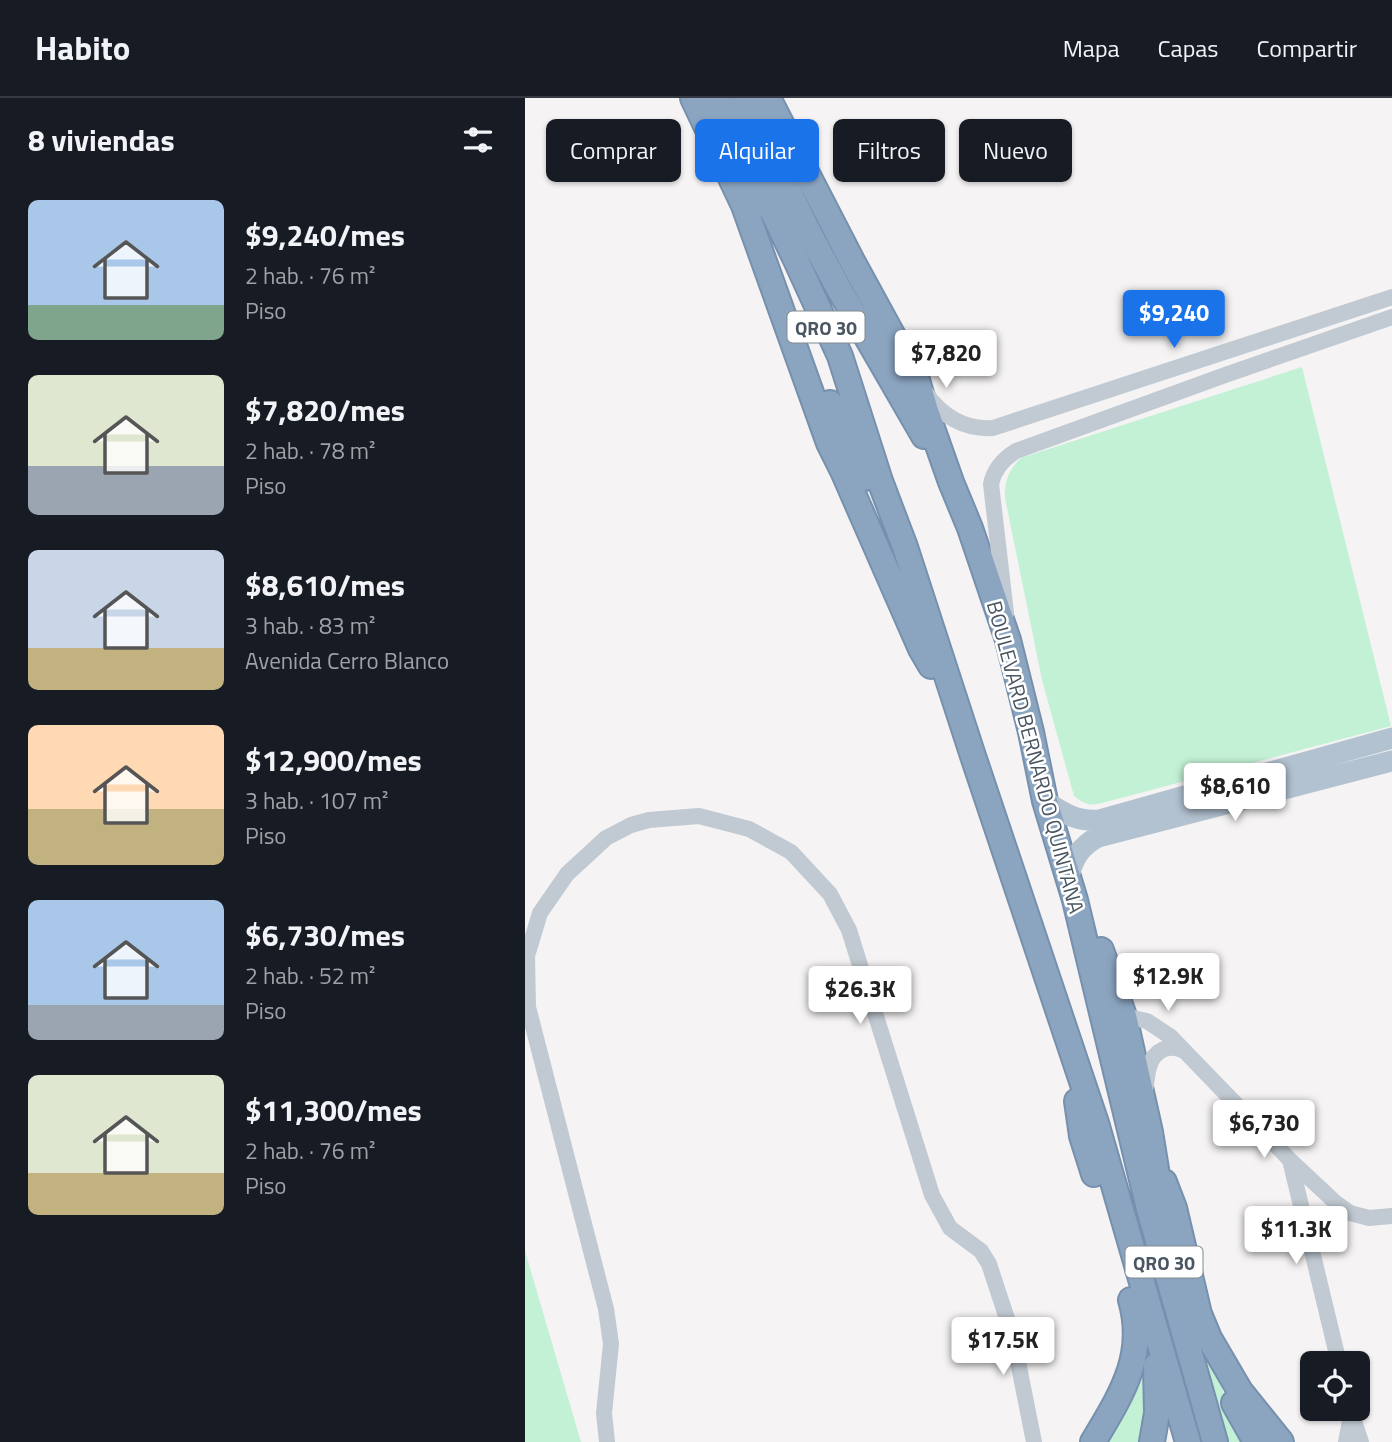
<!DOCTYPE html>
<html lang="es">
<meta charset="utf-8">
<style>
body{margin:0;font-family:"Titillium Web",sans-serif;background:#20242c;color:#f1f3f6;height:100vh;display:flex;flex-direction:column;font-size:26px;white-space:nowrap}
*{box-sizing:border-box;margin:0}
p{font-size:23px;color:#9ea1a6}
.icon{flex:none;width:38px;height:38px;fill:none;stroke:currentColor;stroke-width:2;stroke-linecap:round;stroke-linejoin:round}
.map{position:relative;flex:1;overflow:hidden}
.details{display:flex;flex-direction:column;background:#171b24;width:525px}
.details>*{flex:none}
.banner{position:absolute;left:21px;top:21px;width:665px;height:63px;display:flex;gap:14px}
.controls{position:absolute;left:775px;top:1253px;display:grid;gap:14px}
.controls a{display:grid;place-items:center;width:70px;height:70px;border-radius:10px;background:#171b24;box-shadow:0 2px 5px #0004;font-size:35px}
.price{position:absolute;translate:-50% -60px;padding:0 16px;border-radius:7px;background:#fff;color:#222;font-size:23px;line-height:46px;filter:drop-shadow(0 2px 4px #0008)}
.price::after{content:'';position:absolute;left:50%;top:42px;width:21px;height:16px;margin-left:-10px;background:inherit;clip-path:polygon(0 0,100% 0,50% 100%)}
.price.on{background:#1a73e8;color:#fff}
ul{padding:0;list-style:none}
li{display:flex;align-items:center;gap:21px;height:175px;padding:0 28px}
li span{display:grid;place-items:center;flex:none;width:196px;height:140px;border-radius:10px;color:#555}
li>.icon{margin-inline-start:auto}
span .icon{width:84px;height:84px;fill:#fffc;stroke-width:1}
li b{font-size:30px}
h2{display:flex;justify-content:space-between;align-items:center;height:84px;padding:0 28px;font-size:30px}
.pill{padding:0 24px;border-radius:10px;background:#171b24;box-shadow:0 2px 5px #0004;font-size:24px;line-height:63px}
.pill.on{background:#1a73e8;color:#fff}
header{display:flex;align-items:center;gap:42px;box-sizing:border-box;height:98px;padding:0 35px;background:#171b24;border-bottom:2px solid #363941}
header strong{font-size:33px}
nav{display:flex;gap:38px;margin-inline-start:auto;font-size:24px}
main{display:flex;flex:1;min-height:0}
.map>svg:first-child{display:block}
.green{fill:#c3f1d5}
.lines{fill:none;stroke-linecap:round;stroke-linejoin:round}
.highway-casing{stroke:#7690ad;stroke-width:28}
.minor{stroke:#c1cad2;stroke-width:16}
.major{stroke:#b3c2d1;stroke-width:21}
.highway{stroke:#8ba5c1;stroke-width:24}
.labels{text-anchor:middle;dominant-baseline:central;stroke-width:5;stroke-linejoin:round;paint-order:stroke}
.shield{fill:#fff;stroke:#808990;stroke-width:2}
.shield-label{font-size:19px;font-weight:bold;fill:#4a5661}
.street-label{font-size:21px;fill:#4a5661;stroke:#fff}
</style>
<header>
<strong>Habito</strong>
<nav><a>Mapa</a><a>Capas</a><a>Compartir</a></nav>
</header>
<main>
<section class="details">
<h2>8 viviendas<svg class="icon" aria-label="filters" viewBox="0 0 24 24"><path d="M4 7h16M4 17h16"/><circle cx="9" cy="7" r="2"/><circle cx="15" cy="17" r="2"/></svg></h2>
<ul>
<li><span style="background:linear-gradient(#a9c7e8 75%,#7fa58c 0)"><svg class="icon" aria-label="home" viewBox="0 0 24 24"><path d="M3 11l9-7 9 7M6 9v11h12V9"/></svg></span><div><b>$9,240/mes</b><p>2 hab. · 76 m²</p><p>Piso</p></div></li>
<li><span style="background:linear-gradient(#dfe7d0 65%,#9aa5b1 0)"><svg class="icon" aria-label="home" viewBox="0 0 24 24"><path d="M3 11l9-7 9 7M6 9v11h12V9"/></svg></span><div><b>$7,820/mes</b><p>2 hab. · 78 m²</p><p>Piso</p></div></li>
<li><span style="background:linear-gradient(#c9d6e8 70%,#c2b280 0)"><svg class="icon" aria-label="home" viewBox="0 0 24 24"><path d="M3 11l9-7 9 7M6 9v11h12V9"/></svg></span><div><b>$8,610/mes</b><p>3 hab. · 83 m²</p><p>Avenida Cerro Blanco</p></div></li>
<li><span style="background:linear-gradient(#ffd9b3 60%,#c2b280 0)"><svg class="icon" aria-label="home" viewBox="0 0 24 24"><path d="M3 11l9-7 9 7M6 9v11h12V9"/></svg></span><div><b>$12,900/mes</b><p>3 hab. · 107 m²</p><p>Piso</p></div></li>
<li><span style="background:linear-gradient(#a9c7e8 75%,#9aa5b1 0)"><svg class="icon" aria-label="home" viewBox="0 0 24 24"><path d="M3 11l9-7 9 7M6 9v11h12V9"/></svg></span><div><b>$6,730/mes</b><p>2 hab. · 52 m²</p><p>Piso</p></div></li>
<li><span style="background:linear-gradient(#dfe7d0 70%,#c2b280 0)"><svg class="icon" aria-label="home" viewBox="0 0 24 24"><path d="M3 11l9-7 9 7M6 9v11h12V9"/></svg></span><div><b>$11,300/mes</b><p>2 hab. · 76 m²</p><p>Piso</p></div></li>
</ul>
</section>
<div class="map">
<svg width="867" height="1344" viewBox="0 0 867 1344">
<rect width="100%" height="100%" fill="#f5f3f3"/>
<!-- green -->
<path class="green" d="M 777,269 L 866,628 L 581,704 C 566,708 562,708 549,698 L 517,582 L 480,400 C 479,384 484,371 496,360 Z
M 0,1153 L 56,1344 L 0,1344 Z
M 666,1205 L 703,1307 L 722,1344 L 701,1344 Z
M 623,1244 L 626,1265 L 618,1344 L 581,1344 L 601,1310 L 617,1275 Z"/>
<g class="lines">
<!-- highway casing -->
<g class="highway-casing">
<path id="highway" d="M 168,0 L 224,118
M 193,0 L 271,162 L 315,258 L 355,383 L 380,449 L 448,658 L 571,1025 L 663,1344
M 219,0 L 283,133 L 314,191 L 399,338
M 243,0 L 327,163 L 392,282 L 401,313 L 426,384 L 445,430 L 483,542 L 506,634 L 520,703 L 550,802 L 624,1111 L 690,1344
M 217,102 L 304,345 L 318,373 L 396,551 L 406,568
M 305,305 L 340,380
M 576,852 L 599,918 L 625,1034 L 636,1102
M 552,1003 L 557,1038 L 569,1076
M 639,1084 L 649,1110 L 674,1216 L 684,1240 L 715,1293 L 756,1344
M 709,1305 L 731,1344
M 568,1344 C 596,1297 622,1258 606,1202
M 627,1344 L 632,1315 L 631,1268"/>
</g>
<!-- minor -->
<path class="minor" d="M 400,294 C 416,318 440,332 468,330 L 867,199
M 481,515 L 466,386 C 469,371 478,361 491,353 L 703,276 L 867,219
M 599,918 L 622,923 L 646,939 L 765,1062 L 811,1105 L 825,1115 L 844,1120 L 867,1118
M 620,991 C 622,984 622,976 624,969 C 629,952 644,945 659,953
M 765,1062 L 814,1265
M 825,1311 L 836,1344
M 82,1344 L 79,1315 L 86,1246 L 81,1211 L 3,909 L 2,858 L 15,815 L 42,776 L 81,740 L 106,727 L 124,722 L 174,718 L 224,731 L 266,754 L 305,796 L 324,832 L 407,1097 L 425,1130 L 456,1153 L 464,1166 L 488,1239 L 509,1344
M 821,1344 L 826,1318"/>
<!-- major -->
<path class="major" d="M 520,703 C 538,715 552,724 574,722 L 867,640
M 543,781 C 548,761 555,748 573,739 L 867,663"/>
<!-- highway -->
<use href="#highway" class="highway"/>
</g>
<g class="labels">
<!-- shield labels -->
<g class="shield">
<rect x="262.5" y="213.5" width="77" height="31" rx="5"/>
<rect x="600.5" y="1148.5" width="77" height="31" rx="5"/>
</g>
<g class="shield-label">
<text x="301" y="229">QRO 30</text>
<text x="639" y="1164">QRO 30</text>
</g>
<!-- street labels -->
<g class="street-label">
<text transform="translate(511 659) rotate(75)">BOULEVARD BERNARDO QUINTANA</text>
</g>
</g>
</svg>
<div class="controls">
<a><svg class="icon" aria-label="locate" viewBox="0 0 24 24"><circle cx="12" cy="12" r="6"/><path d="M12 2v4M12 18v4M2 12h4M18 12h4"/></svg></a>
</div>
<b class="price on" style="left:649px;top:252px">$9,240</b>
<b class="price" style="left:421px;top:292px">$7,820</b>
<b class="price" style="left:710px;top:725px">$8,610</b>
<b class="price" style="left:643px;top:915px">$12.9K</b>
<b class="price" style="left:335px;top:928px">$26.3K</b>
<b class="price" style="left:739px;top:1062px">$6,730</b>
<b class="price" style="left:771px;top:1168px">$11.3K</b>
<b class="price" style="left:478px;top:1279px">$17.5K</b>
<div class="banner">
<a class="pill">Comprar</a>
<a class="pill on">Alquilar</a>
<a class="pill">Filtros</a>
<a class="pill">Nuevo</a>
</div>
</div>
</main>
